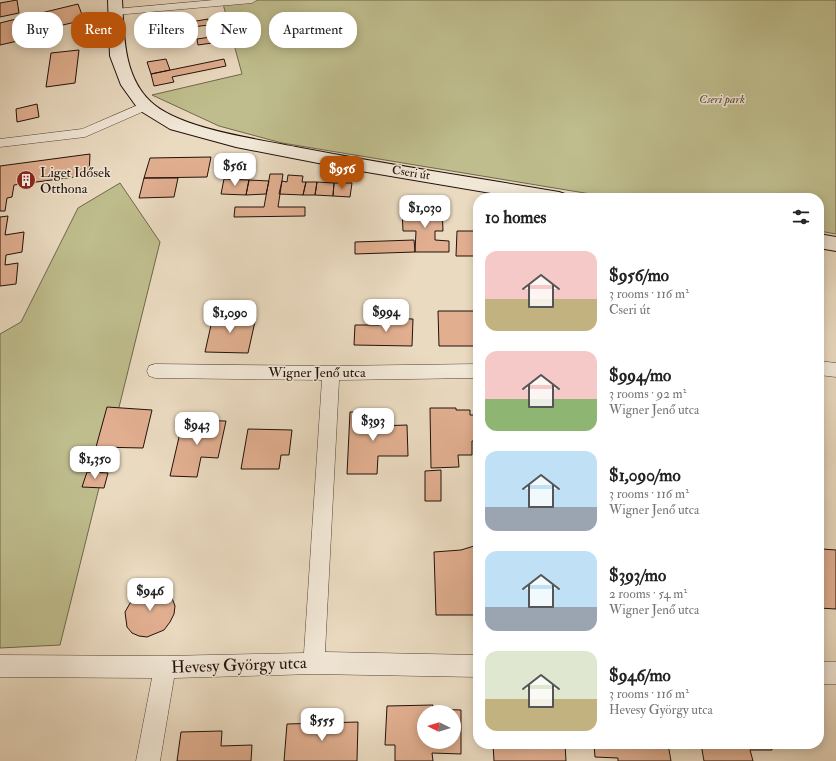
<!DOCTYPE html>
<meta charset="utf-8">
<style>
body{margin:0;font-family:"IM FELL Double Pica",serif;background:#f2f2f2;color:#222;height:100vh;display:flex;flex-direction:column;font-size:15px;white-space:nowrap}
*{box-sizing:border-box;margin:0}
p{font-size:13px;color:#767676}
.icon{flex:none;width:22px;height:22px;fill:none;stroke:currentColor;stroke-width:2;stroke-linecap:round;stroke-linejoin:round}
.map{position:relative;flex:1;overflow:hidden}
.drawer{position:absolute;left:473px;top:193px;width:351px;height:556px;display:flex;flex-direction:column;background:#fff;border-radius:16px;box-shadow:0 2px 10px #0003}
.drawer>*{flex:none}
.top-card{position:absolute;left:12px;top:12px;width:380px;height:36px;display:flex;gap:8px}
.needle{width:26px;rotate:275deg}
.fabs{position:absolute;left:417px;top:705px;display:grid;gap:8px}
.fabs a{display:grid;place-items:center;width:44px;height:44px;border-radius:50%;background:#fff;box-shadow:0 2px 10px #0003;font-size:20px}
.price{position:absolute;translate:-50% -34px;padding:0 9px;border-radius:8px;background:#fff;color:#222;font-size:13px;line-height:26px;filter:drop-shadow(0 1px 2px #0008)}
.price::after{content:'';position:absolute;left:50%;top:24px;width:12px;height:9px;margin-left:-6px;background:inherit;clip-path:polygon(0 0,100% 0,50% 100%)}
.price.active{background:#b45309;color:#fff}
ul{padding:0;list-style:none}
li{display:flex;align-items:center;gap:12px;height:100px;padding:0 12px}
li span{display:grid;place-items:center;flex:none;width:112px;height:80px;border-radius:12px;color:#555}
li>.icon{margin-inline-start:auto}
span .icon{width:48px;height:48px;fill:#fffc;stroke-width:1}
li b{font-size:17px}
h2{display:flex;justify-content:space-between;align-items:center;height:48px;padding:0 12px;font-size:17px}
.tag{padding:0 14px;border-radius:16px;background:#fff;box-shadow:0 2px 10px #0003;font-size:14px;line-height:36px}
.tag.active{background:#b45309;color:#fff}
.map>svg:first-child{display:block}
.green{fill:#bfbd8d;stroke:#70674c}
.building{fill:#e1af90;stroke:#22110b;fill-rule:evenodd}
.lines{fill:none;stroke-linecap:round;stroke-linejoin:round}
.street-casing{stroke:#544338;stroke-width:1}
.secondary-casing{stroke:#22110b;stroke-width:2}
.street{fill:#f1e7d6;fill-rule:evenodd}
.secondary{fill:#f1e7d6;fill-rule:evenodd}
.labels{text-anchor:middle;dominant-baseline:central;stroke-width:3;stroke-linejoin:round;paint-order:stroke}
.far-park-label{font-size:12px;font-style:italic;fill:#594d38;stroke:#f1e7d6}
.far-street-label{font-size:12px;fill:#22110b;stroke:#f1e7d6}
.poi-label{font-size:14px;fill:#22110b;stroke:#f1e7d6;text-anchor:start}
.street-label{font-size:14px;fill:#22110b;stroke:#f1e7d6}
.near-street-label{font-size:17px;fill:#22110b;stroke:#f1e7d6}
</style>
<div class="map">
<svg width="836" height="761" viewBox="0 0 836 761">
<rect width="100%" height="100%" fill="#eadac0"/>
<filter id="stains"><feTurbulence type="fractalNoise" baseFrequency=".005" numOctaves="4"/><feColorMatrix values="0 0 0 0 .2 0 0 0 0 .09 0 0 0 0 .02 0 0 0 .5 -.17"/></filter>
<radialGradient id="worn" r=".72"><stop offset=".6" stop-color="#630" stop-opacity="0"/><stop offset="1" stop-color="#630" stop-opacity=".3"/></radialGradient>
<!-- green -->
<path class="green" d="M 222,0 L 836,0 L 836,234 L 819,231 L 819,198 L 615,198 L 282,143 L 219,126 L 152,95 L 242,74 Z
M 120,183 L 160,242 L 60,645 L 0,648 L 0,334 L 21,322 L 78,208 Z"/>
<!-- building -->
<path class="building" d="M 17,0 L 19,13 L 0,17 L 0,3 Z
M 78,4 L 84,20 L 29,33 L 31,38 L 0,45 L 0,23 Z
M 208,19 L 209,25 L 192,27 L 191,22 Z
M 157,22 L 157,32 L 139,35 L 137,25 Z
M 157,32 L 159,41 L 141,44 L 139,35 Z
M 211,37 L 212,43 L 198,45 L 197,39 Z
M 79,50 L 75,83 L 46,87 L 51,53 Z
M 166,59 L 170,70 L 151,74 L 147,62 Z
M 224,59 L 226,66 L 172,77 L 174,82 L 154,86 L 151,74 Z
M 37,104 L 39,117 L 17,122 L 16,109 Z
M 90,154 L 89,175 L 14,185 L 12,197 L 7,198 L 5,211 L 0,211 L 0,166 Z
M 211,157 L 207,177 L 144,178 L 150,158 Z
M 270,174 L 283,174 L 278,207 L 305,207 L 305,216 L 234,217 L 235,207 L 264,207 Z
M 288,175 L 303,176 L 302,182 L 306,182 L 303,195 L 279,194 L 282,181 L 287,182 Z
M 144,178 L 178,178 L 174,197 L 139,198 Z
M 224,179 L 249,180 L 246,195 L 221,194 Z
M 249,180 L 269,181 L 266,194 L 246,195 Z
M 306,182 L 317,182 L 315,195 L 303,195 Z
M 317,182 L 334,183 L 333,196 L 315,195 Z
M 334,183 L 352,183 L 350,197 L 333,196 Z
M 442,208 L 443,231 L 435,231 L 435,240 L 449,241 L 449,252 L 415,252 L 416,231 L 403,231 L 402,209 Z
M 8,216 L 5,235 L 24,232 L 22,252 L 6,255 L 5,265 L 18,263 L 16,284 L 0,286 L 0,217 Z
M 457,231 L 478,231 L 478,256 L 456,256 Z
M 414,240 L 415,252 L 355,254 L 355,242 Z
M 438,311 L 478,311 L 478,339 L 475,339 L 475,346 L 439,346 Z
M 213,316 L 256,317 L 248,353 L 205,352 Z
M 379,318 L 413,319 L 412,346 L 354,345 L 355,325 L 379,325 Z
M 107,407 L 152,410 L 143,448 L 96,447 Z
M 430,408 L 456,408 L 456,410 L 470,410 L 470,415 L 478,415 L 478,441 L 472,441 L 472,455 L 458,455 L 459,467 L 431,468 Z
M 350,412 L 379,412 L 378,426 L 407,425 L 408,456 L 378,456 L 377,474 L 347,474 Z
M 183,420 L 226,421 L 218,458 L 201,457 L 197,477 L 170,476 Z
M 248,429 L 292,430 L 289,455 L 281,455 L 279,469 L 241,469 Z
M 441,470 L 441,501 L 425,501 L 425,471 Z
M 87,472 L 108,473 L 104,488 L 82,487 Z
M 819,541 L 822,549 L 836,550 L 836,609 L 819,608 Z
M 474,546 L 478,546 L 478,615 L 436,615 L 434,552 L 461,550 Z
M 155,588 L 163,589 L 172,598 L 175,606 L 174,614 L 170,622 L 164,630 L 147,637 L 139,636 L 132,633 L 127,627 L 125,612 L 133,598 L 147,589 Z
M 433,705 L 432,709 L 461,710 L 461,754 L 432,753 L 433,761 L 395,761 L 395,745 L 385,745 L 387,706 ZM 424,712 L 454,712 L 454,742 L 424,742 Z
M 358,722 L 357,761 L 284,761 L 287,724 Z
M 222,731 L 221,746 L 252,745 L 251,761 L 177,761 L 181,732 Z
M 493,744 L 565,744 L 566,761 L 494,761 Z
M 594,744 L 668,744 L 671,761 L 618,761 L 618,758 L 595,757 Z
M 701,744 L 771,744 L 772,750 L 750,750 L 753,761 L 704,761 Z"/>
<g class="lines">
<!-- street casing -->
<g class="street-casing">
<path id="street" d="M 214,0 L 257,0 L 252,3 L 115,15 L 109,12 L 115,9 Z
M 145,102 L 151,106 L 149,109 L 85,137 L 0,147 L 0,139 L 82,129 Z
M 819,361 L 836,363 L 836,377 L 819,375 Z
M 155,364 L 331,366 L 478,364 L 478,378 L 339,380 L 325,652 L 478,655 L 478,677 L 314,674 L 174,678 L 160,761 L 136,761 L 152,678 L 0,677 L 0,655 L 165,656 L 304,653 L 322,380 L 155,378 L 149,376 L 147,371 L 149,366 Z
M 819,662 L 836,662 L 836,684 L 819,684 Z"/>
</g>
<!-- secondary casing -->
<g class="secondary-casing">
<path id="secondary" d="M 108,0 L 122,0 C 124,35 123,76 151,102 C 180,129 257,139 296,147 C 384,164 471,177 559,192 L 565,194 L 568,198 L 521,198 L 349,169 L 236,147 L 170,129 L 139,110 L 121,85 L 110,56 Z
M 819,234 L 836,237 L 836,251 L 819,248 Z"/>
</g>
<!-- street -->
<use href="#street" class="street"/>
<!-- secondary -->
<use href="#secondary" class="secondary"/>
</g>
<!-- icons -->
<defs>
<g id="building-disc" transform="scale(1)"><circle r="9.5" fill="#8f2418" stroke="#f1e7d6"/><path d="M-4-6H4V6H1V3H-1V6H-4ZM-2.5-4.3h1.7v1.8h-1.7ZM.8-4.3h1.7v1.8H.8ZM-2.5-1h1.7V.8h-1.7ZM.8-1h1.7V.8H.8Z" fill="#fff"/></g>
</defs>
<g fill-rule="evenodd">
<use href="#building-disc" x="26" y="180"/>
</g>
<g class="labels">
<!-- far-park labels -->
<g class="far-park-label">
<text x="722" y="99">Cseri park</text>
</g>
<!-- far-street labels -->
<g class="far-street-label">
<text transform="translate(411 173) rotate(9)">Cseri út</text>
</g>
<!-- poi labels -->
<g class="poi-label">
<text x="40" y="172">Liget Idősek<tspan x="40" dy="16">Otthona</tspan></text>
</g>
<!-- street labels -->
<g class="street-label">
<text x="317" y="372">Wigner Jenő utca</text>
</g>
<!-- near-street labels -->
<g class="near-street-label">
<text transform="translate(239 665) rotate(-2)">Hevesy György utca</text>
</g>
</g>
<rect width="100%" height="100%" filter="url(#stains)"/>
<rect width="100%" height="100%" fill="url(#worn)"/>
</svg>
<div class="fabs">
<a><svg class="needle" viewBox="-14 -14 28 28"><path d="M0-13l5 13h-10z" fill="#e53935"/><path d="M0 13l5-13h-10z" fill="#767676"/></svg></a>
</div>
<b class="price" style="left:235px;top:187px">$561</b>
<b class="price active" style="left:342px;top:190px">$956</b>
<b class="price" style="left:425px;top:229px">$1,030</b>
<b class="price" style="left:386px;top:333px">$994</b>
<b class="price" style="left:230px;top:334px">$1,090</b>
<b class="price" style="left:373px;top:442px">$393</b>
<b class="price" style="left:197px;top:446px">$943</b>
<b class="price" style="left:95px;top:480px">$1,350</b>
<b class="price" style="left:150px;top:612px">$946</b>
<b class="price" style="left:322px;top:742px">$555</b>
<div class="top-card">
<a class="tag">Buy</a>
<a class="tag active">Rent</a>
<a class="tag">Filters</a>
<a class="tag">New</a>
<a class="tag">Apartment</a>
</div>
<section class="drawer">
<h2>10 homes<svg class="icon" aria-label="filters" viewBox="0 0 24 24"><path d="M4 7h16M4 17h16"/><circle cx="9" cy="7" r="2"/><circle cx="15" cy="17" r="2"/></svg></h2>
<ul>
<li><span style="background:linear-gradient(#f6c9c9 60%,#c2b280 0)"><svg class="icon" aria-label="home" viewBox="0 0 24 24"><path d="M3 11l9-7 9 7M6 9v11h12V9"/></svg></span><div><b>$956/mo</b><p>3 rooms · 116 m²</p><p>Cseri út</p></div></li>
<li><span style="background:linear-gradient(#f6c9c9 60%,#8fb573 0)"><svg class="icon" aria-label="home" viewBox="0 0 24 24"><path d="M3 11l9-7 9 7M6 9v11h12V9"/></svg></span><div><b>$994/mo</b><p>3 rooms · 92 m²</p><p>Wigner Jenő utca</p></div></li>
<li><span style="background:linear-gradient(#bfe0f5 70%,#9aa5b1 0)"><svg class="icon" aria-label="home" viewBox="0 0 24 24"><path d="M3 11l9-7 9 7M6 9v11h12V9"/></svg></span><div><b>$1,090/mo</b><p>3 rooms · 116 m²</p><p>Wigner Jenő utca</p></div></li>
<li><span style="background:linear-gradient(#bfe0f5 70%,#9aa5b1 0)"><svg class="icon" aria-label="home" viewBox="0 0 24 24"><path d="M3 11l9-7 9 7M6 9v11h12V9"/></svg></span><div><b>$393/mo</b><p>2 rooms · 54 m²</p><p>Wigner Jenő utca</p></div></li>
<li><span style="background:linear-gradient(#dfe7d0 60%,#c2b280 0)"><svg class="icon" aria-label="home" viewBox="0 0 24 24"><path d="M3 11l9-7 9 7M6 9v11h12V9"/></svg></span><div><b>$946/mo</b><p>3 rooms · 116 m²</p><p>Hevesy György utca</p></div></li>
</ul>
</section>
</div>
